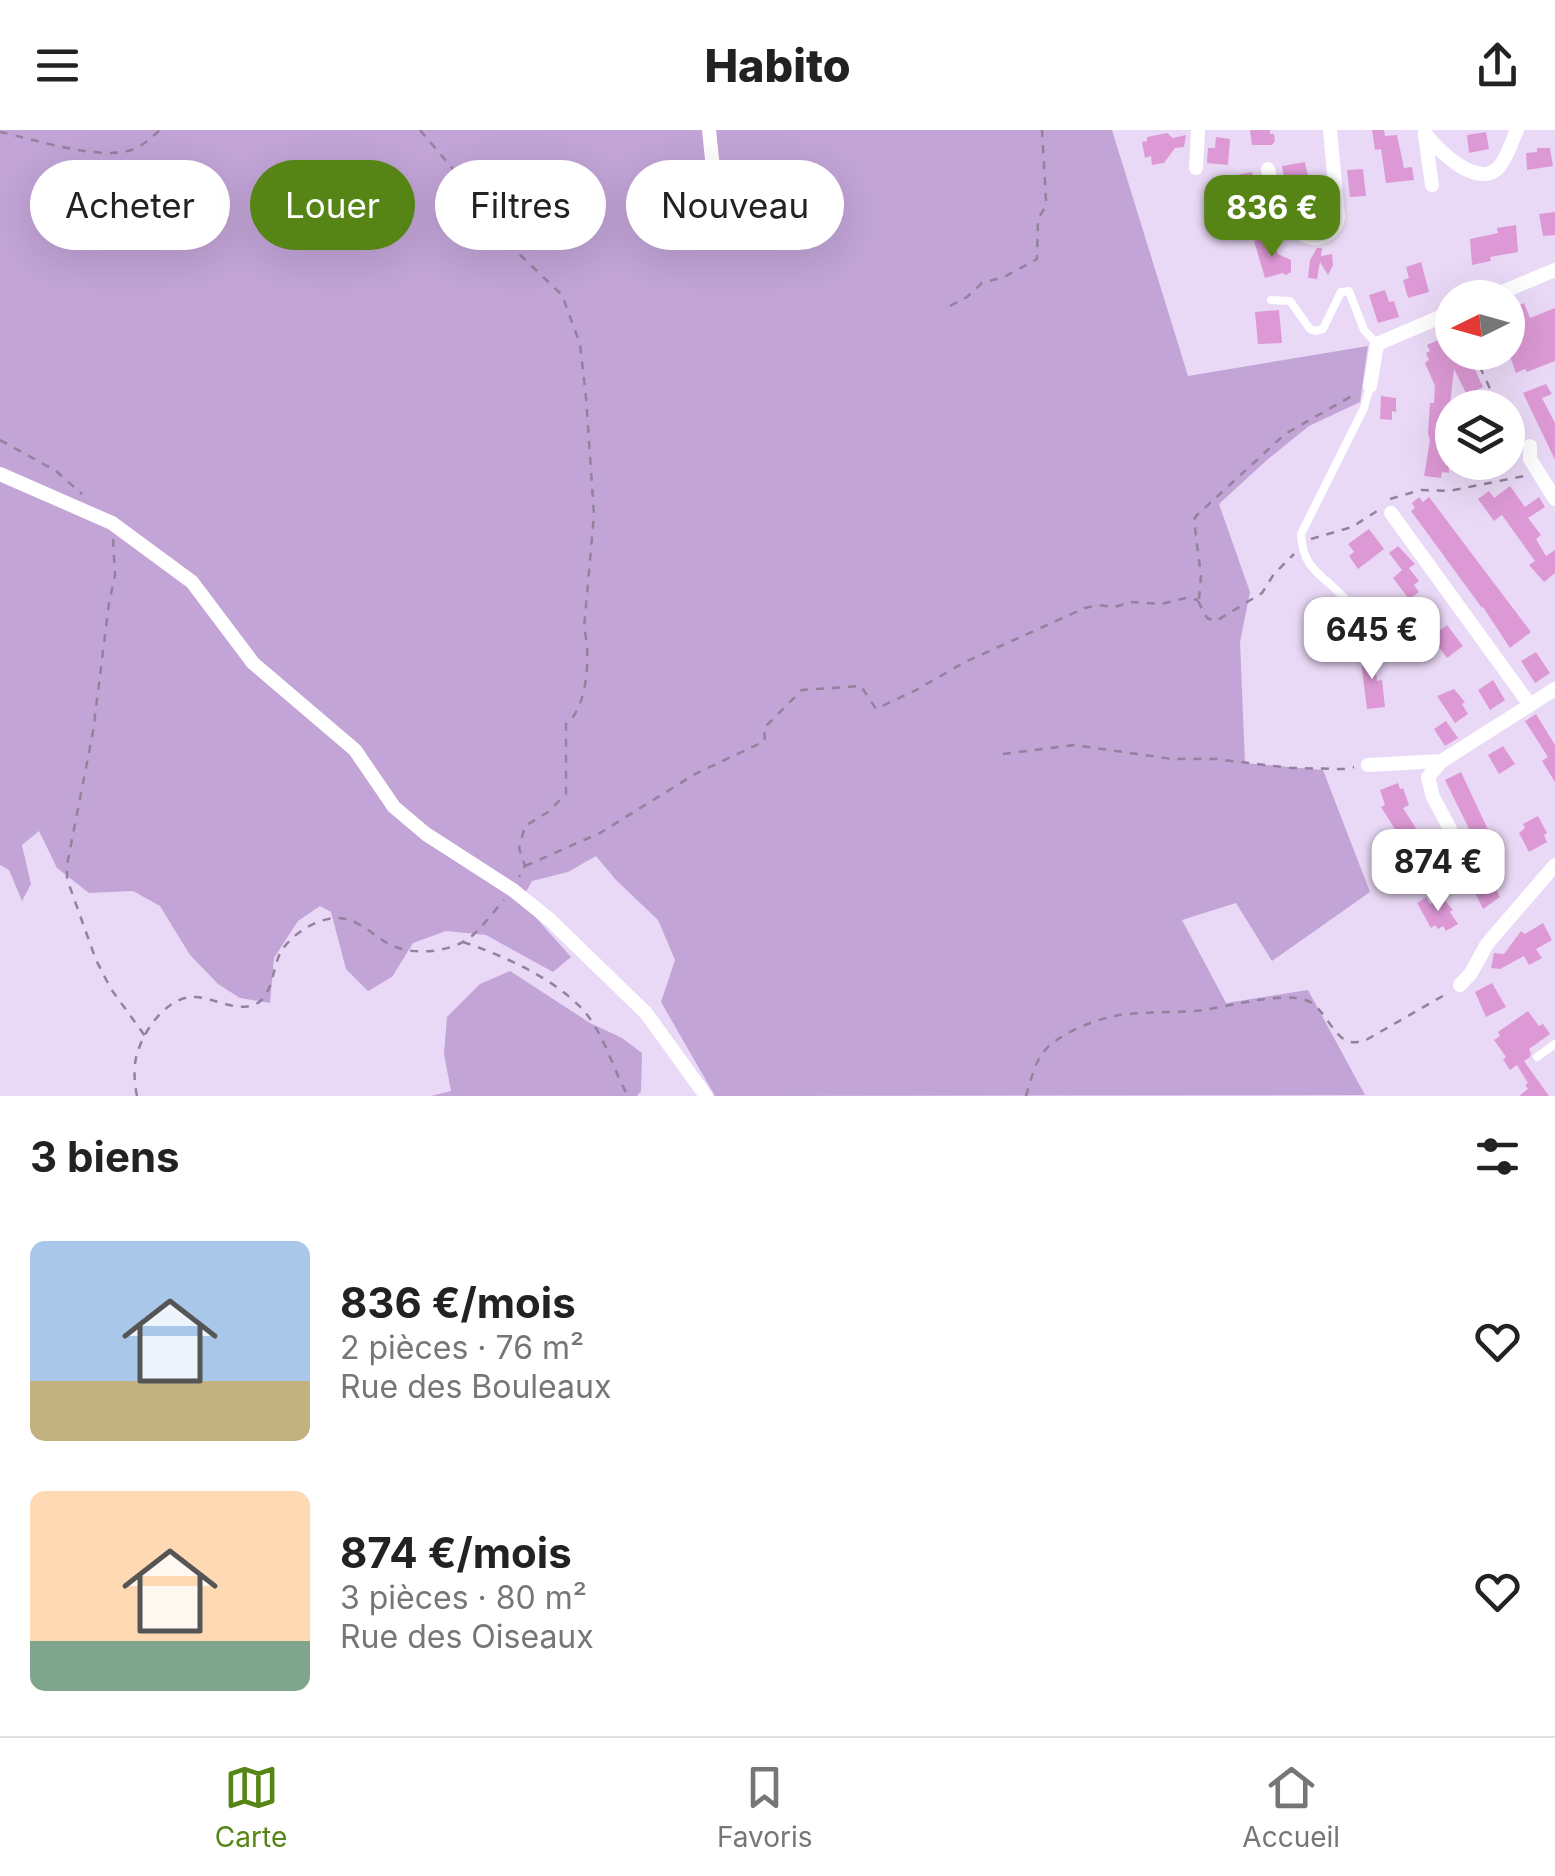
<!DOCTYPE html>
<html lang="fr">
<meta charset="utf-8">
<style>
body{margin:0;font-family:Inter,sans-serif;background:#f6f6f6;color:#222;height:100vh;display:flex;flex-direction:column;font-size:38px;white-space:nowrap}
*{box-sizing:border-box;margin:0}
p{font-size:32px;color:#767676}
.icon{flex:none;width:55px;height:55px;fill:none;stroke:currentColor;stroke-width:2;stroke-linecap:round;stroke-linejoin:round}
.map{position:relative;height:966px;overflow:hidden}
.drawer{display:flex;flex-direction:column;background:#fff;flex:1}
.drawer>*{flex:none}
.hud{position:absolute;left:30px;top:30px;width:1000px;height:90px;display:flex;gap:20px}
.needle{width:65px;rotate:265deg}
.fabs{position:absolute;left:1435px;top:150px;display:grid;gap:20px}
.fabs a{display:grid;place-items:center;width:90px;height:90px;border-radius:50%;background:#fff;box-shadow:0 10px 40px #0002;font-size:50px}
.price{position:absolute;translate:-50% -85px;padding:0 22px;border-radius:20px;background:#fff;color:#222;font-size:32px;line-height:65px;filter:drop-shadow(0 2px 5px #0008)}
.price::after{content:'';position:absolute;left:50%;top:60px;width:30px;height:22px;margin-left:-15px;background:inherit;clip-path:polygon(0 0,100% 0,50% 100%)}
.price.active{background:#568515;color:#fff}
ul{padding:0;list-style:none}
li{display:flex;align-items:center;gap:30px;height:250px;padding:0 30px}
li span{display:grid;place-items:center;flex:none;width:280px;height:200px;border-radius:15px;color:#555}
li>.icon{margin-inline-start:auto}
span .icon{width:120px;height:120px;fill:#fffc;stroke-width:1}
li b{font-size:42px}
h2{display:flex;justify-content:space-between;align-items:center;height:120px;padding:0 30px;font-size:42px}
.chip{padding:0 35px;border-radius:45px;background:#fff;box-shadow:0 10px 40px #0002;font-size:35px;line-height:90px}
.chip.active{background:#568515;color:#fff}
header{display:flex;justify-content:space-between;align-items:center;height:130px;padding:0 30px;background:#fff;font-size:45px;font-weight:800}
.tab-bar{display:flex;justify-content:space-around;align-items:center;height:140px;border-top:2px solid #e0e0e0;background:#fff;font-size:28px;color:#767676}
.tab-bar a{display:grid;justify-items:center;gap:5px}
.tab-bar .active{color:#568515}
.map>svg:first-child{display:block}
.green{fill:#c2a4d7}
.building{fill:#dd99d5}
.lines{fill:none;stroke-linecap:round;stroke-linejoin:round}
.path{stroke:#92829d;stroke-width:2.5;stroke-dasharray:8 8;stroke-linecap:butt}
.service{stroke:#fff;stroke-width:8}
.minor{stroke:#fff;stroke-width:14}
</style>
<header><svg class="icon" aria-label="menu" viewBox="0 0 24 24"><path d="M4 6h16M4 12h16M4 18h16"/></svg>Habito<svg class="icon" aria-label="share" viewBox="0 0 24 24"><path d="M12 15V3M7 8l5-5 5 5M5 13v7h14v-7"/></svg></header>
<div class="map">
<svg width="1555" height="966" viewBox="0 0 1555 966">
<rect width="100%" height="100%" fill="#ead9f6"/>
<!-- green -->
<path class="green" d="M 0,0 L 1112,0 L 1188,246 L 1368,216 L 1360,272 L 1309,296 L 1268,329 L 1219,374 L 1250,462 L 1240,512 L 1245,633 L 1323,640 L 1370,762 L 1272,831 L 1236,773 L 1182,790 L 1226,873 L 1308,860 L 1365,965 L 715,966 L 661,872 L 675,830 L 658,790 L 616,750 L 596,726 L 568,742 L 532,751 L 521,771 L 571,827 L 553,842 L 486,805 L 446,801 L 413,813 L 392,847 L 368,861 L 346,839 L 331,782 L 320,776 L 298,791 L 274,828 L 270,873 L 240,868 L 218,854 L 190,825 L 160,776 L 133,761 L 89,763 L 57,738 L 39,701 L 22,715 L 31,754 L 22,771 L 9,740 L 0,735 Z
M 510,841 L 590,893 L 622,908 L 642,923 L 641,961 L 637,966 L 431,966 L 451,961 L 444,924 L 447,887 L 480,854 Z"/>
<!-- building -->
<path class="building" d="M 1250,0 L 1270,0 L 1270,4 L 1274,4 L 1275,11 L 1272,15 L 1252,15 Z
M 1372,0 L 1384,0 L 1385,6 L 1397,5 L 1404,38 L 1412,37 L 1414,50 L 1386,53 L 1381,19 L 1375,20 Z
M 1486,2 L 1489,19 L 1469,23 L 1467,5 Z
M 1167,3 L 1173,8 L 1186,5 L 1184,17 L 1175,18 L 1164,33 L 1152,35 L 1151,26 L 1145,28 L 1142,12 L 1147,11 L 1147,7 Z
M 1216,7 L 1230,9 L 1228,35 L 1207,33 L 1208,18 L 1215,18 Z
M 1537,18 L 1550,18 L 1553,36 L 1527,40 L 1526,23 L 1537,22 Z
M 1305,32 L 1311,61 L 1317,60 L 1321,82 L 1303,86 L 1296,52 L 1285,54 L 1282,36 Z
M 1363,39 L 1366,66 L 1350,67 L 1347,40 Z
M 1252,42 L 1253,47 L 1259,46 L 1267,78 L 1240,81 L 1242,94 L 1214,99 L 1211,81 L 1238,77 L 1232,46 Z
M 1555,82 L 1555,105 L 1543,106 L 1539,84 Z
M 1516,95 L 1518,122 L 1490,127 L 1491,131 L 1472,135 L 1470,109 L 1498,103 L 1497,98 Z
M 1265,108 L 1267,114 L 1271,113 L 1273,119 L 1276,119 L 1278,124 L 1291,130 L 1291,142 L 1286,145 L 1283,143 L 1265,148 L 1254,111 Z
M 1317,118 L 1322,118 L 1321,126 L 1332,124 L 1333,135 L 1328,145 L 1320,132 L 1317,149 L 1308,148 L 1310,130 Z
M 1421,132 L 1429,162 L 1408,168 L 1403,150 L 1409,148 L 1406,137 Z
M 1385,160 L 1389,172 L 1394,171 L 1399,187 L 1378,193 L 1369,165 Z
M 1524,173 L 1530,188 L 1555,178 L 1555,231 L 1527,242 L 1525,239 L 1516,243 L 1508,221 L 1508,180 Z
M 1279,180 L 1282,213 L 1258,214 L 1255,182 Z
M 1452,204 L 1452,222 L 1467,222 L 1483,257 L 1467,265 L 1454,239 L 1448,293 L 1436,292 L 1443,311 L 1441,328 L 1448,328 L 1449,343 L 1442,342 L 1441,348 L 1424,346 L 1430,310 L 1428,304 L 1430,273 L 1434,273 L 1435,256 L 1425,233 L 1429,230 L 1426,223 L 1430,221 L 1427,215 Z
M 1546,254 L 1552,264 L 1542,268 L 1555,293 L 1555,330 L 1523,263 Z
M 1381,266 L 1396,268 L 1396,282 L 1392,281 L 1392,290 L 1380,289 Z
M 1510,356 L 1525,377 L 1539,367 L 1545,377 L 1528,388 L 1541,405 L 1536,409 L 1546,426 L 1555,420 L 1555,443 L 1544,452 L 1529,435 L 1535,431 L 1502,385 L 1494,391 L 1478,369 L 1489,361 L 1494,368 Z
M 1419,367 L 1423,372 L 1429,367 L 1531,502 L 1510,518 L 1483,477 L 1482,478 L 1411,381 L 1415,378 L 1412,373 Z
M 1369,399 L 1384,419 L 1358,439 L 1349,426 L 1354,422 L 1348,414 Z
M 1398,416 L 1415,434 L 1409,438 L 1419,451 L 1414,455 L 1419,462 L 1409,469 L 1393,448 L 1402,440 L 1389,423 Z
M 1447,495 L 1463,516 L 1447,528 L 1431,507 Z
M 1374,522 L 1377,551 L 1382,550 L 1385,577 L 1367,579 L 1360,523 Z
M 1536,522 L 1550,543 L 1535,553 L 1521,531 Z
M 1493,550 L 1505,570 L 1490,580 L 1478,560 Z
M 1454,559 L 1465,572 L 1462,574 L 1468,584 L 1455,593 L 1437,566 Z
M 1536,584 L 1555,615 L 1555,652 L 1542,631 L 1548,627 L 1525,591 Z
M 1446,591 L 1458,608 L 1445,616 L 1434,599 Z
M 1503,616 L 1515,634 L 1499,644 L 1488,625 Z
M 1461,642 L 1489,702 L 1474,709 L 1445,650 Z
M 1398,653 L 1400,659 L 1403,658 L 1409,675 L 1403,678 L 1417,700 L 1412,704 L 1424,723 L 1430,719 L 1442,738 L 1426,748 L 1381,677 L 1385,675 L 1380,660 Z
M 1538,686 L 1547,703 L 1544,705 L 1547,712 L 1529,722 L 1519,703 L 1525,698 L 1523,694 Z
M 1474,744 L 1476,747 L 1483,744 L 1489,753 L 1492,751 L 1500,767 L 1483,779 L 1473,758 L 1469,759 L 1464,749 Z
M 1426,767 L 1430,774 L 1442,767 L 1453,780 L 1450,782 L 1458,794 L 1446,801 L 1443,796 L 1438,799 L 1435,795 L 1431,798 L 1417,773 Z
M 1543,793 L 1552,810 L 1536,819 L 1542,828 L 1529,835 L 1524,826 L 1500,839 L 1491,838 L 1494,823 L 1504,824 L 1521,801 L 1525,804 Z
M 1492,853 L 1506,877 L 1486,887 L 1475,862 Z
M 1528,881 L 1539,896 L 1543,894 L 1550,904 L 1529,919 L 1531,923 L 1530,927 L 1520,934 L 1524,931 L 1549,966 L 1519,966 L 1528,959 L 1525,955 L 1528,953 L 1517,935 L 1510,940 L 1503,929 L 1506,927 L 1494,910 L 1500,906 L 1498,902 Z"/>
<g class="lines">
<!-- path -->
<path class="path" d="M 420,0 L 458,45 L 482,82 L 514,119 L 562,165 L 580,214 L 586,267 L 594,385 L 584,498 C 591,523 588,578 566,594 L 566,664 L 548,682 L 525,696 L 519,718 L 525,736 L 519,747
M 0,2 C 34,9 101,32 134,19 C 144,15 152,7 160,0
M 950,176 L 967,167 L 982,153 L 1004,147 L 1037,129 L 1038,89 L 1044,79 L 1046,70 L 1042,0
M 1473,222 L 1499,278
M 1508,294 L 1516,311
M 0,310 L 56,341 L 82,364
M 1390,369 L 1421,360 L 1449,361 L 1524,346
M 113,409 L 115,445 L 109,473 L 93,602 L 67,735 L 67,749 L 96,830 L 111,859 L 145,906
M 1311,409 L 1352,397 L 1377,381
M 1199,469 L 1201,446 L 1194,390 L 1196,386 L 1285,304 L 1357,263
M 1198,471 L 1207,488 L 1216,491 L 1221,488 L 1262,463 L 1274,444 L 1294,424
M 1003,624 L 1074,615 L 1172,629 L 1215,629 L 1291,638 L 1343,639 L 1354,637
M 525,736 L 600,703 L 695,644 L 765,611 L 764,598 L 802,560 L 861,556 L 876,579 L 916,560 L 965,532 L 1085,478 L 1098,475 L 1115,477 L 1130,472 L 1161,474 L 1186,468 L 1198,470
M 463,812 C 505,826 571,855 594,895 C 608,917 615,943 628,966
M 137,966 C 134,952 133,934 138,921 C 145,898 169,865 196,867 C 215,868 237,883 256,874 C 274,865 272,835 282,820 C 293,804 313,791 333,788 C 355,786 370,803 387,813 C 410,827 453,823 473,805 C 484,795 494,781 504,770
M 1026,966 C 1031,950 1035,929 1048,917 C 1063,903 1089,892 1110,887 C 1137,881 1166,883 1194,881 C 1221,879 1284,860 1308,871 C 1325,878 1334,910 1351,912 C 1356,913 1361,911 1366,910 L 1448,863"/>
<!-- service -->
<path class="service" d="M 1271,170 L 1290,171 L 1310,199 L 1315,201 L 1323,199 L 1341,162 L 1349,161 L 1364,200 L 1377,214
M 1362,497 C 1357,488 1352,477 1345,469 C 1324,444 1303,442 1301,404 L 1364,278 L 1370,256
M 1537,927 L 1555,914"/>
<!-- minor -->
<path class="minor" d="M 709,0 L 714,48 L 722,79
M 1425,3 C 1437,20 1478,60 1499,37 C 1507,28 1512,11 1517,0
M 1425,6 L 1432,55
M 1196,38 L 1198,0
M 1268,39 L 1273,63 L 1304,105 C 1319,113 1336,104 1338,87 L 1330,0
M 1488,168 L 1555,140
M 1370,256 L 1377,214 L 1452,182
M 1530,316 L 1530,329 L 1555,369
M 0,344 L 112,393 L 192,452 L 253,533 L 355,620 L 394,677 L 426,704 L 513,760 L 549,789 L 646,883 L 706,966
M 1391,383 L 1530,575
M 1442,631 L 1428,647 L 1433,667 L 1465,727
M 1368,635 L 1442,631 L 1555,559
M 1460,855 L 1471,843 L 1487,814 L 1555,735"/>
</g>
</svg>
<div class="fabs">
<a><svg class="needle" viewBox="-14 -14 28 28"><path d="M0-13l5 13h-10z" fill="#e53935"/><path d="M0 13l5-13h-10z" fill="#767676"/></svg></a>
<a><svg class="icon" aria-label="layers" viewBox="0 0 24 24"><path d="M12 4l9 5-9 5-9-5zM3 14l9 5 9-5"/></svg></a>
</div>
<b class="price active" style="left:1272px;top:130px">836 €</b>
<b class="price" style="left:1372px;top:552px">645 €</b>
<b class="price" style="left:1438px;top:784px">874 €</b>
<div class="hud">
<a class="chip">Acheter</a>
<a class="chip active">Louer</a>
<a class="chip">Filtres</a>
<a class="chip">Nouveau</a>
</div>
</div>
<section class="drawer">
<h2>3 biens<svg class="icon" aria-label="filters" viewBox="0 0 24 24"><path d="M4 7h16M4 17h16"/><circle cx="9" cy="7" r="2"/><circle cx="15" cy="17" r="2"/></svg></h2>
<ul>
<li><span style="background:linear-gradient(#a9c7e8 70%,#c2b280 0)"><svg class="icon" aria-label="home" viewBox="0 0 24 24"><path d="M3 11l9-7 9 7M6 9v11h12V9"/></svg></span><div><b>836 €/mois</b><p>2 pièces · 76 m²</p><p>Rue des Bouleaux</p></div><svg class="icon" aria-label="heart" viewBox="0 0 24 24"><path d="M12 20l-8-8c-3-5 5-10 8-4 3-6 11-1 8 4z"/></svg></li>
<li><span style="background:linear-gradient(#ffd9b3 75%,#7fa58c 0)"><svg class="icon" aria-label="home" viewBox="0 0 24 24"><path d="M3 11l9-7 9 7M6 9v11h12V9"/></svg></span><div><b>874 €/mois</b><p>3 pièces · 80 m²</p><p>Rue des Oiseaux</p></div><svg class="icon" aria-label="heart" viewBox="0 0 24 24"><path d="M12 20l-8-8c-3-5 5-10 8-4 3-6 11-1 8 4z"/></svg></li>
</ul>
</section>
<nav class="tab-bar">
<a class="active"><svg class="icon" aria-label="map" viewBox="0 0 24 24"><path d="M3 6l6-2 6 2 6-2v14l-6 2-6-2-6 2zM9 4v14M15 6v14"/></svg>Carte</a>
<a><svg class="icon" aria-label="saved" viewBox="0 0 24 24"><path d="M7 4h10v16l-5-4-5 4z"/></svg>Favoris</a>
<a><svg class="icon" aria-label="home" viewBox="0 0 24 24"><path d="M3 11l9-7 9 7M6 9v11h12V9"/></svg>Accueil</a>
</nav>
